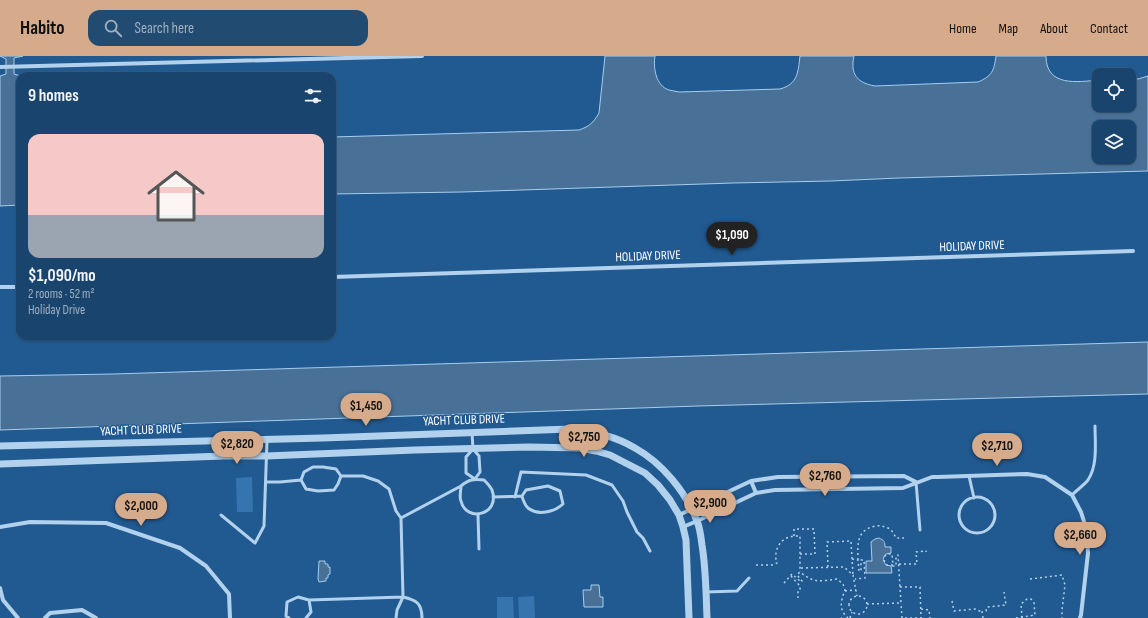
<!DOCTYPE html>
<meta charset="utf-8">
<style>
body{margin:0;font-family:"Sofia Sans Condensed",sans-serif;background:#224b72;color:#f1f3f6;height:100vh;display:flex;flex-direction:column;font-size:15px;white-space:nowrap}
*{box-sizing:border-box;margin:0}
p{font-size:13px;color:#9fb0c2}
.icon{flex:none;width:22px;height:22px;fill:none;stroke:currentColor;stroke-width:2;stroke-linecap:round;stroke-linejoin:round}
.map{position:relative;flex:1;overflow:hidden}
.panel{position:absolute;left:16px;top:16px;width:320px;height:268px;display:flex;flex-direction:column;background:#19446d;border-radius:12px;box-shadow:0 1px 3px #0004,0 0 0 1px #375c80}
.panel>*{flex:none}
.buttons{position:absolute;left:1092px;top:12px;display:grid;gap:8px}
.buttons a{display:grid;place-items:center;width:44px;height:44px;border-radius:8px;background:#19446d;box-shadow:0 1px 3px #0004,0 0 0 1px #375c80;font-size:20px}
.price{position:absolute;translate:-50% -34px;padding:0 9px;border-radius:14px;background:#d6ab8b;color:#111;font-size:13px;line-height:26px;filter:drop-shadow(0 1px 2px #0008)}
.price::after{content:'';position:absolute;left:50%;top:24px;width:12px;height:9px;margin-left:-6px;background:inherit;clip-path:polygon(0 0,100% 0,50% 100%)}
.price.on{background:#222;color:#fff}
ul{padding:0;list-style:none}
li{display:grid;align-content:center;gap:8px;height:212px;padding:0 12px}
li+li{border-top:1px solid #375c80}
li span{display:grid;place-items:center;height:124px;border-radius:12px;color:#555}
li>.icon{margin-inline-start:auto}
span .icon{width:72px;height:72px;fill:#fffc;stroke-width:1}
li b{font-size:17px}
h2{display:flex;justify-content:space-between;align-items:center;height:48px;padding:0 12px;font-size:17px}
header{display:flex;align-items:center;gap:24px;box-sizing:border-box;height:56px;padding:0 20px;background:#d6ab8b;color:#111}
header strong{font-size:19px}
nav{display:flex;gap:22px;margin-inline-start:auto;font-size:14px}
.search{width:280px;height:36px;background:#224b72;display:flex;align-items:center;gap:10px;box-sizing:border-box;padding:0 14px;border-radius:12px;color:#9fb0c2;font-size:15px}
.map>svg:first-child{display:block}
.green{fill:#3574ae}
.water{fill:#497198;stroke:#a6cdee;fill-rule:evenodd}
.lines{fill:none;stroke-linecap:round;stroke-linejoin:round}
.path{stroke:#b2d1ed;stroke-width:1.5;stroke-dasharray:2 3;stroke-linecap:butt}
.service{stroke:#b2d1ed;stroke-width:3}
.minor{stroke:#b2d1ed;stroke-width:4}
.tertiary{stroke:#b2d1ed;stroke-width:7}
.labels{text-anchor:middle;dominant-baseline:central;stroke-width:3;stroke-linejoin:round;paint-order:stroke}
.street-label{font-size:13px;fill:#fff;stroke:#215a91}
</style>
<header>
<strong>Habito</strong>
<div class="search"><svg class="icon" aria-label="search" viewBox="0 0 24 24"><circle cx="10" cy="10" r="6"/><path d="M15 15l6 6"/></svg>Search here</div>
<nav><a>Home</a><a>Map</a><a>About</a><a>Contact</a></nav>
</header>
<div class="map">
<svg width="1148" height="562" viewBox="0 0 1148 562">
<rect width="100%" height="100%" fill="#215a91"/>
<!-- green -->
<path class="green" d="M 252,421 L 253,456 L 237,456 L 236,422 Z
M 534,540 L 535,562 L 519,562 L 518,541 Z
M 497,541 L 513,541 L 514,562 L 497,562 Z"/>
<!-- water -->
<path class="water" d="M 0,0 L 23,0 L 14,2 L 14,18 L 21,20 L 20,20 L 20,149 L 0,150 L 0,20 L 6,18 L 6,3 Z
M 605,0 L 655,0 C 653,12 656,30 669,34 C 672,35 676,35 679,36 L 780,33 C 798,28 798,16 800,0 L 854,0 C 850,18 857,27 875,30 L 978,26 C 992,20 994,15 996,0 L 1046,0 C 1046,31 1077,26 1099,24 L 1099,49 L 1129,49 L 1129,23 L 1138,23 L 1148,20 L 1148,115 L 899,122 L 831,125 L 733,127 L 462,136 L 332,138 L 332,81 L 579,74 C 590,70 593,67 599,57 ZM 1099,71 L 1129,71 L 1129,101 L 1099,101 Z
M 1148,286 L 1148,338 L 698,350 L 0,374 L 0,320 L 113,318 Z
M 879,482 C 884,484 885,486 885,491 L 891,491 L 891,497 L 886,498 C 882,502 883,505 886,509 L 891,510 L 892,517 L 866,517 L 866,505 L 872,505 L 871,486 L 875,483 Z
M 319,505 L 325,505 L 325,508 L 328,508 L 328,511 L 330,511 L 330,518 L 328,519 L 328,522 L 326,522 L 326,525 L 319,526 L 318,523 Z
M 591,529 L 599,529 L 600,541 L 603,541 L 603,551 L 584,551 L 583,534 L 591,534 Z"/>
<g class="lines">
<!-- path -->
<path class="path" d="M 794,480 L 794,473 L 814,473 L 815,498 L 800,498
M 852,503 L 858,504 L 859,515 L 861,515 L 861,504 L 864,504 L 865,522 L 855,523
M 858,504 C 858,496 857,488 860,481 C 864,471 878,467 888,472 C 892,474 894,478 896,482 L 904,482
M 899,508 L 917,508 L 916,496 L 926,495 L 926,496
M 756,509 L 772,509 L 777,507 C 773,497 779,483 790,481 C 793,480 797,480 800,480 L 800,516
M 893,509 L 887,509 C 884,506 884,504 885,500 L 888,498 L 892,498 L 893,509 L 893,510 L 896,510 L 896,500 L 898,499 L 900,531
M 828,511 L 827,486 L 851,485 L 853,519
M 801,512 L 844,511 L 853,519 L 857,540
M 791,520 L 800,530 L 800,533 L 798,534 L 798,542
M 1030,523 L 1062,519 L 1065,529 L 1062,554 L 1062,562
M 784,527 L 792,518 L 801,526 L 802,525 L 797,519 L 800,516 C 815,528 820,525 837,523 L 843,528 L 845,534 C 841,545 838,553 848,562
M 845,535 L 856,534
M849 549a9 9 0 1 1 18 0a9 9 0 1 1-18 0Z
M 952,545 L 954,555 L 975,553 L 982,556
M 867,548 L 901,547 L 900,531 L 920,531 L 921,562 L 902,562 L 901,547
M 921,553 L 929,554 L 930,562
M 841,562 L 842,562
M 850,562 L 852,556
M 983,562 L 982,556 L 986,555 L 987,551 L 1006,549 L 1004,536
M 1016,562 L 1035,559 L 1034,547 L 1031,543 L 1027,543 L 1021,548 L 1022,561 L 1023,562"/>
<!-- service -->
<path class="service" d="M 472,377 L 473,393 L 479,400 L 480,416 L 475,423
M 473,393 L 466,401 L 466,417 L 475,423
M 313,411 L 323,411 L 336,413 L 341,420 L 338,428 L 334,434 L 318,435 L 306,433 L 301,424 L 304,416 Z
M 341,420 L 363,420 L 378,425 L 389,433 L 396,455 L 401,462
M 969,420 L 974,442
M 266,426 L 280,426 L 301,424
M 916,426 L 920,474
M 1072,439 C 1077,434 1084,429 1088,424 C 1098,409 1095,387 1095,370
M 493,441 L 522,440 C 523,444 525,449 528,452 C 538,460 554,456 563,448 L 560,435 L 548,430 L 526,434 L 522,440
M 515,441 L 521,416 L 586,419 L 612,429 L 623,445 L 627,456 L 637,476 L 643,482 L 650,495
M959 459a18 18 0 1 1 36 0a18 18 0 1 1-36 0Z
M 221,459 L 255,487 L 264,470 L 267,384
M 478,459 L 479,493
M 706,536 L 737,535 L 749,522
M 289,562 L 286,560 L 287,546 L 298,541 L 309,544 L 403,541 L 401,462 L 461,430 C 469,423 474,423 484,424 C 487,427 490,430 492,434 C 501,459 466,467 461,445 C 459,441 461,435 461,430
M 306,562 L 311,556 L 309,544
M 396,562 L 397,554 L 403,541 C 416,544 422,547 422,562"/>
<!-- minor -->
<path class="minor" d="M 0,11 L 422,0
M 332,221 L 1133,195
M 0,231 L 20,231
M 751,425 L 756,437
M 679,459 L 751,425 L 778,421 L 904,420 L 916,426
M 0,471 L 30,466 L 106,467 L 180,492 L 206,510 L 229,538 L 230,562
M 683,471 L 697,465 L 756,437 L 775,434 L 903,432 L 932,421 L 938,421 L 1027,418 L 1045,421 L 1072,439 L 1081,456 L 1086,472 L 1088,497 L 1081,559 L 1080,562
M 0,532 L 3,544 L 18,562
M 45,562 L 50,557 L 82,554 L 96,562"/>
<!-- tertiary -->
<path class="tertiary" d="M 0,390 L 323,382 L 570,373 C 593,375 615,380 635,392 C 662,407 686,436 697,465 C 700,472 701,481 702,489 C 706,513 706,538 707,562
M 0,408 L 224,400 L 266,400 L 415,394 L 529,391 L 580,392 L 596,395 L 610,399 L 645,417 L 658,429 L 670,444 L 679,459 L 683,471 L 686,484 L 689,562"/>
</g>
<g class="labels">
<!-- street labels -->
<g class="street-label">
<text transform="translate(972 190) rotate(-2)">HOLIDAY DRIVE</text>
<text transform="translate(648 200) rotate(-2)">HOLIDAY DRIVE</text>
<text transform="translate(464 364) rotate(-2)">YACHT CLUB DRIVE</text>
<text transform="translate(141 374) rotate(-2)">YACHT CLUB DRIVE</text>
</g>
</g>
</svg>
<div class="buttons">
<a><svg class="icon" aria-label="locate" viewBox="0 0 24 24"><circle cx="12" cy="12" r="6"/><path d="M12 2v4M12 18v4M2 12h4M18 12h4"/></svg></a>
<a><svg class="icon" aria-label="layers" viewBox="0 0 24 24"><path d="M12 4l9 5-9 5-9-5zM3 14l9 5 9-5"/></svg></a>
</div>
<b class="price on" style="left:732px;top:200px">$1,090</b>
<b class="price" style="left:366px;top:371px">$1,450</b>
<b class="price" style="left:584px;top:402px">$2,750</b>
<b class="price" style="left:237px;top:409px">$2,820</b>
<b class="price" style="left:997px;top:411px">$2,710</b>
<b class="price" style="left:825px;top:441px">$2,760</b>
<b class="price" style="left:710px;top:468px">$2,900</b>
<b class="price" style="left:141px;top:471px">$2,000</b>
<b class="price" style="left:1080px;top:500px">$2,660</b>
<section class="panel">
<h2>9 homes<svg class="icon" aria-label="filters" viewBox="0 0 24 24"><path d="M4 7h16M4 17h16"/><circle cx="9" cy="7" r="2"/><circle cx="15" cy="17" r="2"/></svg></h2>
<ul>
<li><span style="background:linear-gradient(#f6c9c9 65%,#9aa5b1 0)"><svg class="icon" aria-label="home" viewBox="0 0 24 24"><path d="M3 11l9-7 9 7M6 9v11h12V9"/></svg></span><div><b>$1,090/mo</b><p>2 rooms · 52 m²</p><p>Holiday Drive</p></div></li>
</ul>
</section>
</div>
